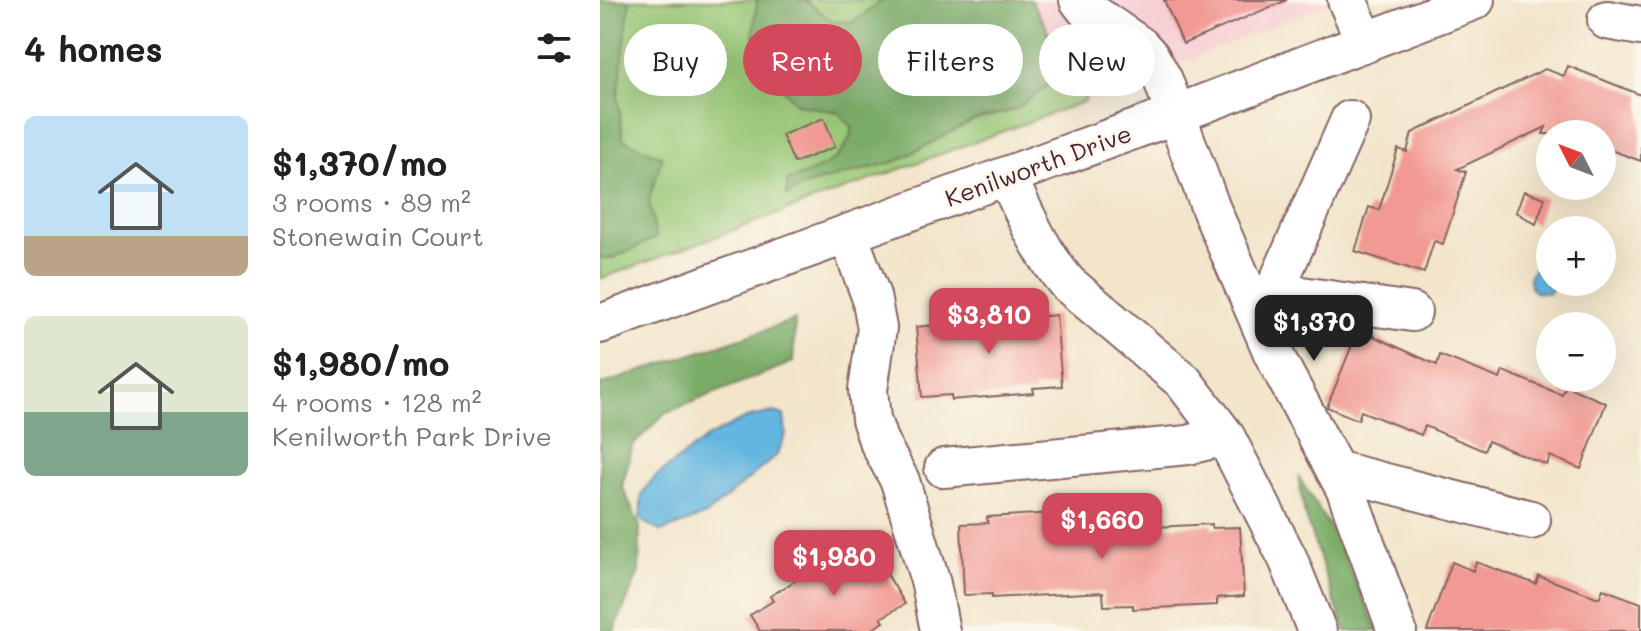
<!DOCTYPE html>
<meta charset="utf-8">
<style>
body{margin:0;font-family:Mali,sans-serif;background:#f2f2f2;color:#202124;height:100vh;display:flex;flex-direction:column;font-size:30px;white-space:nowrap}
*{box-sizing:border-box;margin:0}
p{font-size:26px;color:#757577}
.icon{flex:none;width:44px;height:44px;fill:none;stroke:currentColor;stroke-width:2;stroke-linecap:round;stroke-linejoin:round}
.map{position:relative;flex:1;overflow:hidden}
.side{display:flex;flex-direction:column;background:#fff;width:600px}
.side>*{flex:none}
.banner{position:absolute;left:24px;top:24px;width:760px;height:72px;display:flex;gap:16px}
.needle{width:52px;rotate:312deg}
.fabs{position:absolute;left:936px;top:120px;display:grid;gap:16px}
.fabs a{display:grid;place-items:center;width:80px;height:80px;border-radius:50%;background:#fff;box-shadow:0 8px 32px #0002;font-size:40px}
.price{position:absolute;translate:-50% -68px;padding:0 18px;border-radius:16px;background:#d1495b;color:#fff;font-size:26px;line-height:52px;filter:drop-shadow(0 2px 4px #0008)}
.price::after{content:'';position:absolute;left:50%;top:48px;width:24px;height:18px;margin-left:-12px;background:inherit;clip-path:polygon(0 0,100% 0,50% 100%)}
.price.active{background:#222;color:#fff}
ul{padding:0;list-style:none}
li{display:flex;align-items:center;gap:24px;height:200px;padding:0 24px}
li span{display:grid;place-items:center;flex:none;width:224px;height:160px;border-radius:12px;color:#555}
li>.icon{margin-inline-start:auto}
span .icon{width:96px;height:96px;fill:#fffc;stroke-width:1}
li b{font-size:34px}
h2{display:flex;justify-content:space-between;align-items:center;height:96px;padding:0 24px;font-size:34px}
.tag{padding:0 28px;border-radius:36px;background:#fff;box-shadow:0 8px 32px #0002;font-size:28px;line-height:72px}
.tag.active{background:#d1495b;color:#fff}
main{display:flex;flex:1;min-height:0}
.map>svg:first-child{display:block}
.built{fill:#f7cfd4}
.green{fill:#99c876;stroke:#727450;stroke-width:2}
.forest{fill:#7aac67;stroke:#626649;stroke-width:2}
.water{fill:#64b6df;stroke:#576a85;stroke-width:2}
.building{fill:#f19992}
.lines{fill:none;stroke-linecap:round;stroke-linejoin:round}
.minor-casing{stroke:#856463;stroke-width:42}
.minor{stroke:#fff;stroke-width:38}
.labels{text-anchor:middle;dominant-baseline:central;stroke-width:6;stroke-linejoin:round;paint-order:stroke}
.street-label{font-size:24px;fill:#4a1f2b;stroke:#fbf7ec}
</style>
<main>
<section class="side">
<h2>4 homes<svg class="icon" aria-label="filters" viewBox="0 0 24 24"><path d="M4 7h16M4 17h16"/><circle cx="9" cy="7" r="2"/><circle cx="15" cy="17" r="2"/></svg></h2>
<ul>
<li><span style="background:linear-gradient(#bfe0f5 75%,#b9a48a 0)"><svg class="icon" aria-label="home" viewBox="0 0 24 24"><path d="M3 11l9-7 9 7M6 9v11h12V9"/></svg></span><div><b>$1,370/mo</b><p>3 rooms · 89 m²</p><p>Stonewain Court</p></div></li>
<li><span style="background:linear-gradient(#dfe7d0 60%,#7fa58c 0)"><svg class="icon" aria-label="home" viewBox="0 0 24 24"><path d="M3 11l9-7 9 7M6 9v11h12V9"/></svg></span><div><b>$1,980/mo</b><p>4 rooms · 128 m²</p><p>Kenilworth Park Drive</p></div></li>
</ul>
</section>
<div class="map">
<svg width="1041" height="631" viewBox="0 0 1041 631">
<rect width="100%" height="100%" fill="#fbf7ec"/>
<filter id="ink" filterUnits="userSpaceOnUse"><feTurbulence type="fractalNoise" baseFrequency=".0125" numOctaves="2"/><feDisplacementMap in="SourceGraphic" scale="16" xChannelSelector="R" yChannelSelector="G"/><feConvolveMatrix kernelMatrix="1 2 1 2 8 2 1 2 1" color-interpolation-filters="sRGB"/></filter>
<filter id="wash" filterUnits="userSpaceOnUse"><feTurbulence type="fractalNoise" baseFrequency=".006" numOctaves="4" result="noise"/><feDisplacementMap in="SourceGraphic" scale="32" xChannelSelector="R" yChannelSelector="G"/><feGaussianBlur stdDeviation="1.8" result="paint"/><feColorMatrix in="noise" values="0 0 0 0 0 0 0 0 0 0 0 0 0 0 0 0 0 1.4 0 .05"/><feComposite in="paint" operator="in"/></filter>
<g filter="url(#wash)">
<rect width="100%" height="100%" fill="#f2e5ca"/>
<!-- built -->
<path class="built" d="M 431,0 L 737,0 L 486,101 Z"/>
<!-- green -->
<path class="green" d="M 0,0 L 431,0 L 486,101 L 0,279 Z"/>
<!-- forest -->
<path class="forest" d="M 0,0 L 30,0 L 18,96 L 23,139 L 62,157 L 49,200 L 56,238 L 14,258 L 0,258 Z
M 157,0 L 205,0 L 232,21 L 253,22 L 283,0 L 430,0 L 445,24 L 457,66 L 447,86 L 415,110 L 374,120 L 297,161 L 206,185 L 187,196 L 187,181 C 221,167 242,166 253,128 L 238,112 L 197,104 L 169,74 L 153,33 Z
M 195,320 L 193,362 L 65,413 L 33,445 L 22,486 L 40,527 L 39,572 L 14,631 L 0,631 L 0,385 Z
M 698,476 L 734,534 L 778,631 L 745,631 L 705,516 Z"/>
<!-- water -->
<path class="water" d="M 950,261 L 950,282 L 993,282 C 982,291 970,290 958,282 L 949,293 L 935,292 C 927,284 927,274 936,267 L 949,266 Z
M 174,412 L 184,415 L 186,434 L 177,455 L 106,515 L 61,532 L 40,520 L 42,493 L 54,478 L 108,437 L 146,418 Z"/>
<g id="blocks">
<!-- building -->
<path class="building" d="M 564,0 L 687,0 L 583,44 Z
M 968,66 L 1041,95 L 1041,161 L 1002,147 L 1002,134 L 943,134 L 946,127 L 857,169 L 866,172 L 843,244 L 834,241 L 824,273 L 755,251 L 769,207 L 779,210 L 798,149 L 807,152 L 812,133 L 945,69 L 964,76 Z
M 224,118 L 235,147 L 194,163 L 182,135 Z
M 924,191 L 945,198 L 936,224 L 916,212 Z
M 428,311 L 429,318 L 456,315 L 462,386 L 433,388 L 434,393 L 351,400 L 351,395 L 322,397 L 316,327 L 344,324 L 344,318 Z
M 705,319 L 749,325 L 837,365 L 840,355 L 900,379 L 903,371 L 962,395 L 966,386 L 1006,403 L 981,469 L 950,456 L 947,465 L 888,441 L 884,451 L 825,426 L 821,435 L 761,411 L 758,420 L 727,407 L 752,345 L 702,336 Z
M 472,512 L 472,517 L 500,516 L 500,530 L 612,524 L 612,528 L 640,527 L 644,596 L 617,598 L 617,605 L 533,609 L 533,605 L 504,606 L 503,592 L 392,598 L 392,594 L 364,595 L 361,524 L 388,523 L 387,517 Z
M 269,544 L 305,604 L 281,618 L 284,622 L 269,631 L 160,631 L 150,615 L 173,601 L 170,596 L 242,553 L 246,558 Z
M 852,562 L 873,571 L 876,562 L 936,584 L 939,576 L 999,598 L 1003,589 L 1041,603 L 1041,631 L 827,631 Z"/>
</g>
</g>
<g filter="url(#ink)">
<use href="#blocks" fill-opacity="0" stroke="#856463" stroke-width="2"/>
<g class="lines">
<!-- minor casing -->
<g class="minor-casing">
<path id="minor" d="M 479,0 L 486,9 L 540,46 L 550,57 L 563,80 L 611,209 L 673,353 L 746,490 L 797,631
M 747,0 L 766,43
M 1007,20 L 1041,26
M 407,177 C 425,214 440,251 467,283 L 583,381 L 625,436 L 688,559 L 717,631
M 248,235 L 271,296 L 277,328 L 268,390 L 271,419 L 278,440 L 300,481 L 331,584 L 340,631
M 674,292 L 812,312
M 650,299 L 674,292 L 750,120
M 0,324 L 574,115 L 875,0
M 344,468 L 588,445 L 625,436
M 735,470 L 931,520"/>
</g>
<!-- minor -->
<use href="#minor" class="minor"/>
</g>
</g>
<g class="labels">
<!-- street labels -->
<g class="street-label">
<text transform="translate(438 165) rotate(-20)">Kenilworth Drive</text>
</g>
</g>
</svg>
<div class="fabs">
<a><svg class="needle" viewBox="-14 -14 28 28"><path d="M0-13l5 13h-10z" fill="#e53935"/><path d="M0 13l5-13h-10z" fill="#757577"/></svg></a>
<a>+</a>
<a>−</a>
</div>
<b class="price" style="left:389px;top:356px">$3,810</b>
<b class="price active" style="left:714px;top:363px">$1,370</b>
<b class="price" style="left:502px;top:561px">$1,660</b>
<b class="price" style="left:234px;top:598px">$1,980</b>
<div class="banner">
<a class="tag">Buy</a>
<a class="tag active">Rent</a>
<a class="tag">Filters</a>
<a class="tag">New</a>
</div>
</div>
</main>
